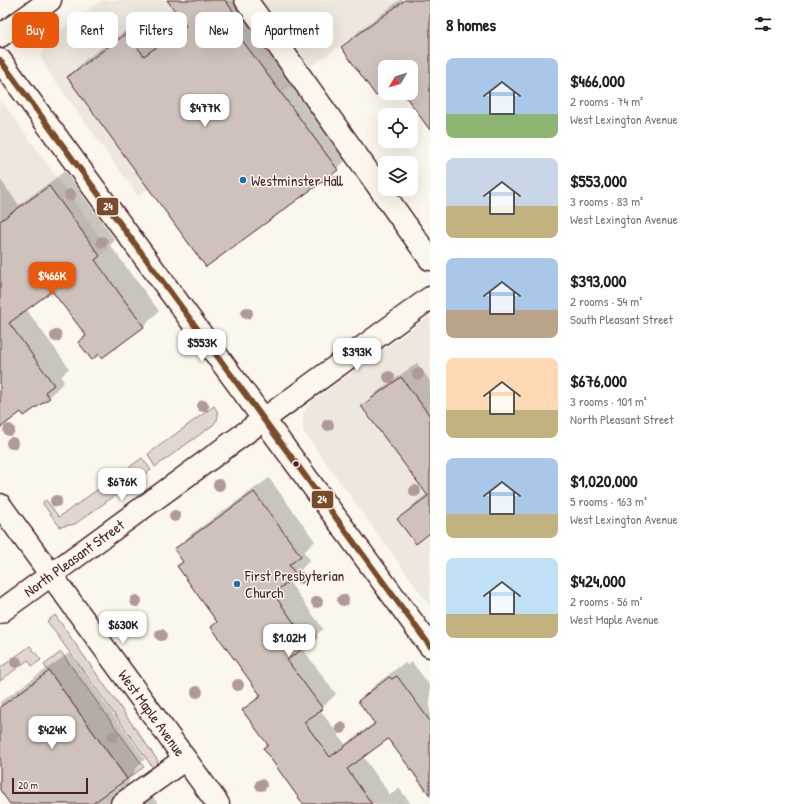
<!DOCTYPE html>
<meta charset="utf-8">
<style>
body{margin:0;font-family:"Patrick Hand",sans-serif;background:#f2f2f2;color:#222;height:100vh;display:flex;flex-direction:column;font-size:15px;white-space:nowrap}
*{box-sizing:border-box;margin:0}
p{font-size:13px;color:#767676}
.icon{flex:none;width:22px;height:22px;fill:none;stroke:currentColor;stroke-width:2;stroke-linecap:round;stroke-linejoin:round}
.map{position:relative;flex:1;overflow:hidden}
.side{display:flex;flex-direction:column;background:#fff;width:360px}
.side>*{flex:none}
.banner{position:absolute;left:12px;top:12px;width:358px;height:36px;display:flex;gap:8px}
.needle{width:26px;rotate:232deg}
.controls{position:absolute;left:378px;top:60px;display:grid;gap:8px}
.controls a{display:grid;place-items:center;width:40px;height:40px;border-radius:8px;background:#fff;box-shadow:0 4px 16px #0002;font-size:20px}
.scale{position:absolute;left:12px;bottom:10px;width:76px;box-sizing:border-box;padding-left:4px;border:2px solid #4a1f2b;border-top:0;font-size:11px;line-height:14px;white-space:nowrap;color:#4a1f2b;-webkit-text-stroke:3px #fbf7ec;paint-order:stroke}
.price{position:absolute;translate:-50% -34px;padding:0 9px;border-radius:8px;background:#fff;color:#222;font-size:13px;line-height:26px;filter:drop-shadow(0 1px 2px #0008)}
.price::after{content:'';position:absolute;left:50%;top:24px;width:12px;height:9px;margin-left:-6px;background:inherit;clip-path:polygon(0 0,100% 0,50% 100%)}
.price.on{background:#ea580c;color:#fff}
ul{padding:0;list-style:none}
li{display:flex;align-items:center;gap:12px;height:100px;padding:0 16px}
li span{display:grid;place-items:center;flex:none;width:112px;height:80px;border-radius:8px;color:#555}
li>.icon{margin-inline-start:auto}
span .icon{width:48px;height:48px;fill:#fffc;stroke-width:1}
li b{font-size:17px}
h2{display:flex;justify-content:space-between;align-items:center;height:48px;padding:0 16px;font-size:17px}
.pill{padding:0 14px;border-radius:8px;background:#fff;box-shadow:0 4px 16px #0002;font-size:14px;line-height:36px}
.pill.on{background:#ea580c;color:#fff}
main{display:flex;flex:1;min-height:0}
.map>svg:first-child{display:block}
.built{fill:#eee7de}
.grass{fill:#e2d7d0;stroke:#967b7e}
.shadow{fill:#0003}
.building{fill:#cfc2bc;stroke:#4a1f2b}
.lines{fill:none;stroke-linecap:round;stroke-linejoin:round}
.minor-casing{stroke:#4a1f2b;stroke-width:25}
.minor{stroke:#fbf7ec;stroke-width:22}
.bus-1-casing{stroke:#fbf7ec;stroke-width:9}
.bus-1{stroke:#7a4b2a;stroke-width:6}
.tree{fill:#af9a98}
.poi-dot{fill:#1f6fb2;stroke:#fbf7ec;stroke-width:1.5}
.bus-dot{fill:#4a1f2b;stroke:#fbf7ec;stroke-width:1.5}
.labels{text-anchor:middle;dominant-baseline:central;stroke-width:3;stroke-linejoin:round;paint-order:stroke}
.poi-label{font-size:15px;fill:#4a1f2b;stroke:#fbf7ec;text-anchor:start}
.street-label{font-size:15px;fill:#4a1f2b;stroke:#fbf7ec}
.line-badge{stroke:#fbf7ec;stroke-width:1.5}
.badge-label{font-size:11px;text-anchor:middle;font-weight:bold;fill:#fff}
</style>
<main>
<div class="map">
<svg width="430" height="804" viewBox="0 0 430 804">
<rect width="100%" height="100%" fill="#fbf7ec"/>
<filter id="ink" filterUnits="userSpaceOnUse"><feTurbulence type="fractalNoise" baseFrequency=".025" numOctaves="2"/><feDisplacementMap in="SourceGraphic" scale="8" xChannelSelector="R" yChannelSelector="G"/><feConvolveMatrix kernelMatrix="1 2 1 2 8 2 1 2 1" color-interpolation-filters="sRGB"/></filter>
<g filter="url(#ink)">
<!-- built -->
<path class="built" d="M 102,0 L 404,0 L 303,72 L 289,88 L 138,196 L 46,68 L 41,56 L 46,42 L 52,36 Z
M 0,99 L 109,249 L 0,330 Z
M 430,316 L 430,606 L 303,431 L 303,413 L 312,401 Z"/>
<!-- grass -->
<path class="grass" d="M 214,406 C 219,413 220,418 213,425 L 155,467 L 148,454 Z
M 142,458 L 151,470 L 75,524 L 60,527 L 43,504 L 43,502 L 46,500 L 59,517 Z
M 55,615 L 156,758 C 159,762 157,765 154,769 L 47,621 Z
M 30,646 L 41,660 L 32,666 L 28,660 L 0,681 L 0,668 Z
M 61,652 L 144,767 L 127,779 L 44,665 Z"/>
<!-- shadow -->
<path class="shadow" d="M 169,0 L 254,0 L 354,152 L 337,169 L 68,77 L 85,60 L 145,17 L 162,40 L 185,23 Z
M 400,0 L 430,0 L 430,128 L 404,93 L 411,93 L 411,67 L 385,67 L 385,88 L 342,47 L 360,30 Z
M 65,171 L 115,240 L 110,245 L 159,311 L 144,326 L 103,356 L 100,353 L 79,342 L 86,334 L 53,290 L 26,309 L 69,368 L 61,377 L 64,382 L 49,397 L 22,411 L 0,416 L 0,179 L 19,205 Z
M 417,363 L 430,381 L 430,535 L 428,533 L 399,519 L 414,504 L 427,494 L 363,406 L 378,391 Z
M 269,478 L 315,541 L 304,552 L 310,560 L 296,575 L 288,580 L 323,629 L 302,648 L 336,694 L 320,710 L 345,744 L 375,722 L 359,701 L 374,686 L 404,663 L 408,665 L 412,662 L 430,686 L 430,797 L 413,774 L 415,773 L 388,737 L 363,756 L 390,795 L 399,788 L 411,804 L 302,804 L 303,803 L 264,748 L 268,744 L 244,710 L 261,694 L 212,627 L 218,621 L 178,567 L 184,561 L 176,549 L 190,535 Z
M 69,653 L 145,759 L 134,771 L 135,773 L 129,779 L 128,785 L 130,792 L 151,794 L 158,804 L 12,804 L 0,788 L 0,702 Z"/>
<!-- building -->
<path class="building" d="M 167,0 L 225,0 L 241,22 L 233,28 L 338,170 L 206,267 L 67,77 L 127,33 L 144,56 L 186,26 Z
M 405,0 L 430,0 L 430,130 L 403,93 L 411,93 L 411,67 L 385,67 L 385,89 L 376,96 L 341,47 Z
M 49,186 L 100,256 L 95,260 L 144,327 L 102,358 L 99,354 L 92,360 L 78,342 L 86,336 L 85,334 L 52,291 L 9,323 L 54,385 L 45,392 L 50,398 L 24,416 L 21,412 L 0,428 L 0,221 Z
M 401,377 L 430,416 L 430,533 L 416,544 L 397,519 L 428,496 L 361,406 Z
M 254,492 L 301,556 L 289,565 L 297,576 L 273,593 L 309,644 L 287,660 L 323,709 L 304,722 L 330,757 L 375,724 L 358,701 L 389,677 L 392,679 L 397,676 L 430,721 L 430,795 L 388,739 L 347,769 L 372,804 L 303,804 L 263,748 L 268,745 L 242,710 L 261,696 L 211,627 L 217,622 L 177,566 L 183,562 L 174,549 Z
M 49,671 L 127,779 L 92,804 L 10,804 L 0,790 L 0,707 Z"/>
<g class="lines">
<!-- minor casing -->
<g class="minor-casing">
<path id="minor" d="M 246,0 L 430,259
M 0,36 L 50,0
M 0,60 L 430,646
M 0,505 L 218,804
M 0,612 L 430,298
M 122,804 L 185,759"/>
</g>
<!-- minor -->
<use href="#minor" class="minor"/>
<!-- bus-1 casing -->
<g class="bus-1-casing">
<path id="bus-1" d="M 0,60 L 430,646"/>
</g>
<!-- bus-1 -->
<use href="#bus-1" class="bus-1"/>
</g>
<!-- trees -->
<g class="tree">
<circle cx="336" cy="182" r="6"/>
<circle cx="70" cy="195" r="6"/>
<circle cx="102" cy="242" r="6"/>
<circle cx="247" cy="313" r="6"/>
<circle cx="56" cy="336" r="6"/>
<circle cx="418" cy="374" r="6"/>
<circle cx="389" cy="377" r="6"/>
<circle cx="203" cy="406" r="6"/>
<circle cx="328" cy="425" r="6"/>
<circle cx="9" cy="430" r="6"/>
<circle cx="12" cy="443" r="6"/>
<circle cx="219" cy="485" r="6"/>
<circle cx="415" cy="491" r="6"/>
<circle cx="56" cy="501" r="6"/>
<circle cx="175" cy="516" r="6"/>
<circle cx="301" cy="578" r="6"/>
<circle cx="343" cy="600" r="6"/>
<circle cx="136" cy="601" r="6"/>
<circle cx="317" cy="602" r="6"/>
<circle cx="161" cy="635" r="6"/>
<circle cx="311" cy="637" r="6"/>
<circle cx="16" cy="662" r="6"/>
<circle cx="238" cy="685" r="6"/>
<circle cx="197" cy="692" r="6"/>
<circle cx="341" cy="728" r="6"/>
<circle cx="113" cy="736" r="6"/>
<circle cx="261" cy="785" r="6"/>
</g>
</g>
<!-- markers -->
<g class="poi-dot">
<circle cx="243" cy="180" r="4"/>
<circle cx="237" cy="584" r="4"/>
</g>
<circle class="bus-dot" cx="296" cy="464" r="3.5"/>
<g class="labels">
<!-- poi labels -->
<g class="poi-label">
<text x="251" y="180">Westminster Hall</text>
<text x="245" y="575">First Presbyterian<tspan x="245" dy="17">Church</tspan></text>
</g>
<!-- street labels -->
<g class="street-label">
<text transform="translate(74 558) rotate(-36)">North Pleasant Street</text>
<text transform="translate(152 713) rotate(54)">West Maple Avenue</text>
</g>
</g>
<g class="line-badge">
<rect x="96" y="197" width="23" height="19" rx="4" fill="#7a4b2a"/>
<rect x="311" y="490" width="23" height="19" rx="4" fill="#7a4b2a"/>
</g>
<g class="badge-label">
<text x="108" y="210">24</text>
<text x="322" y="503">24</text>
</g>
</svg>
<div class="controls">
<a><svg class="needle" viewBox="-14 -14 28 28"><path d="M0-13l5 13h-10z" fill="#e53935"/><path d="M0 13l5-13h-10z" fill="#767676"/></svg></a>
<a><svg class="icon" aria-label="locate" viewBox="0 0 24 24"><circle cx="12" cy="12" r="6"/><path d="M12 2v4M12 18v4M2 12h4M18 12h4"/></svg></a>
<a><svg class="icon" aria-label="layers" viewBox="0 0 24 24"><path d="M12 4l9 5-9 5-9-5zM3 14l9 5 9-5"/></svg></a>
</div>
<div class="scale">20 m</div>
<b class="price" style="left:205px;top:128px">$477K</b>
<b class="price on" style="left:52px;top:296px">$466K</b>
<b class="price" style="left:202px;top:363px">$553K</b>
<b class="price" style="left:357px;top:372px">$393K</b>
<b class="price" style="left:122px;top:502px">$676K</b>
<b class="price" style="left:123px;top:645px">$630K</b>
<b class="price" style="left:289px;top:658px">$1.02M</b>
<b class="price" style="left:52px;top:750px">$424K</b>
<div class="banner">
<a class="pill on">Buy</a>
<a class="pill">Rent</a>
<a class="pill">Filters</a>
<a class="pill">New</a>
<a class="pill">Apartment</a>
</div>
</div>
<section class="side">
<h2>8 homes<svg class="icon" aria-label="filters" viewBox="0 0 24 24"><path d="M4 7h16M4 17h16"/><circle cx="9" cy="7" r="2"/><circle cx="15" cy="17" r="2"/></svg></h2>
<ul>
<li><span style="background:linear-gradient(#a9c7e8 70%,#8fb573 0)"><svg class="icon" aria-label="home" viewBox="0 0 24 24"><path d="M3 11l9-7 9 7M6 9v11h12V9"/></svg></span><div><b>$466,000</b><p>2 rooms · 74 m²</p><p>West Lexington Avenue</p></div></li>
<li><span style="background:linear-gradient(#c9d6e8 60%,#c2b280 0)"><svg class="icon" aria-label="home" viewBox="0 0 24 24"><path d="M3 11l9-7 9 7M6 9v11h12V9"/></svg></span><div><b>$553,000</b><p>3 rooms · 83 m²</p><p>West Lexington Avenue</p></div></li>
<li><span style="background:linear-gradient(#a9c7e8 65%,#b9a48a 0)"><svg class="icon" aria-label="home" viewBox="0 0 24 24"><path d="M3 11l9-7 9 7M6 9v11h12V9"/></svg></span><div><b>$393,000</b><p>2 rooms · 54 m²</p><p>South Pleasant Street</p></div></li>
<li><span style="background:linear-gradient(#ffd9b3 65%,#c2b280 0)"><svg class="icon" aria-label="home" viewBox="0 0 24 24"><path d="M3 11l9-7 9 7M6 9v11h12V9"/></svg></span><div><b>$676,000</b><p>3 rooms · 101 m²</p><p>North Pleasant Street</p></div></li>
<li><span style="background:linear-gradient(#a9c7e8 70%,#c2b280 0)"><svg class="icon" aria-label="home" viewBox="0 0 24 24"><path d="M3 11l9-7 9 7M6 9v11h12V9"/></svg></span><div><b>$1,020,000</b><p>5 rooms · 163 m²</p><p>West Lexington Avenue</p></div></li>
<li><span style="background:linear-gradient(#bfe0f5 70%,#c2b280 0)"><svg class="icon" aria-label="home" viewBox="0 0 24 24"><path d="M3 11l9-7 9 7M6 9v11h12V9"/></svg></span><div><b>$424,000</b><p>2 rooms · 56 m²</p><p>West Maple Avenue</p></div></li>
</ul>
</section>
</main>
